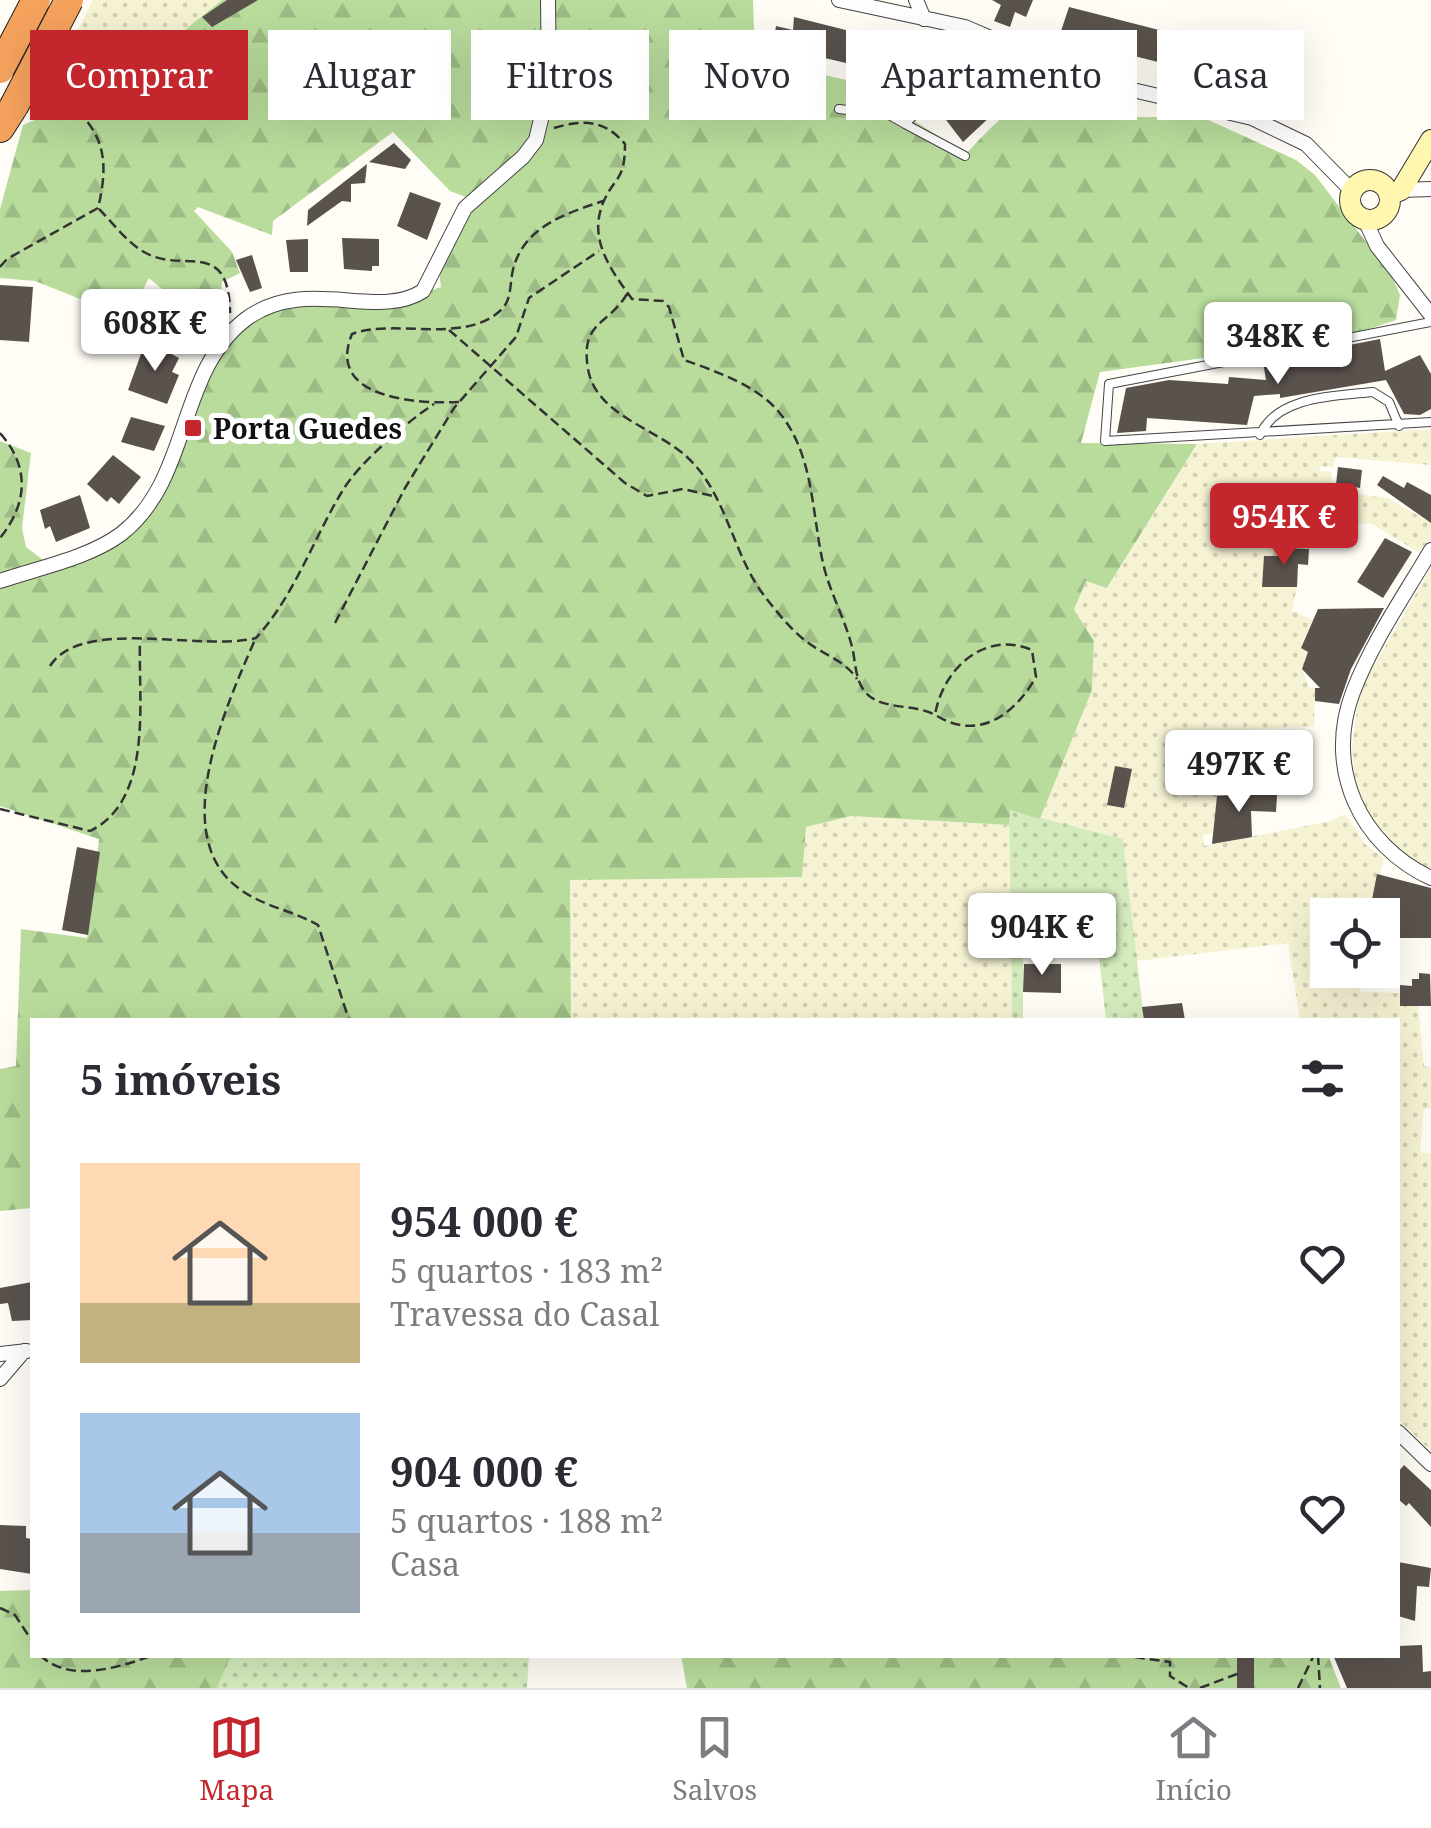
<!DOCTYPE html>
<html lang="pt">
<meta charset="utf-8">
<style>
body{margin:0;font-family:"Noto Serif",serif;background:#f2f2f3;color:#2b2b33;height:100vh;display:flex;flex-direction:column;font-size:38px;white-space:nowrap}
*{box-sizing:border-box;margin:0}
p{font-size:32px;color:#7c7c81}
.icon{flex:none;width:55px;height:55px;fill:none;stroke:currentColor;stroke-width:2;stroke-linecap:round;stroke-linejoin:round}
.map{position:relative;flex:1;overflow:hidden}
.drawer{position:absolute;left:30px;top:1018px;width:1370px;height:640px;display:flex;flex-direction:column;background:#fff;border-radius:0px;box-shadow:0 10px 40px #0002}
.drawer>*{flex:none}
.banner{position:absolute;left:30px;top:30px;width:1372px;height:90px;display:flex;gap:20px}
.controls{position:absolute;left:1310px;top:898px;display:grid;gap:20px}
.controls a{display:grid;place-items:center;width:90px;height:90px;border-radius:0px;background:#fff;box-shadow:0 10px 40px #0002;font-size:50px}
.price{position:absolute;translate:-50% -85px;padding:0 22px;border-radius:10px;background:#fff;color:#222;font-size:32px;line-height:65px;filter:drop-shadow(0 2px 5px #0008)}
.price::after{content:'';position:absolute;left:50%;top:60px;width:30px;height:22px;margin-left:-15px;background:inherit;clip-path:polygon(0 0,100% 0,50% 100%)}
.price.on{background:#c4262e;color:#fff}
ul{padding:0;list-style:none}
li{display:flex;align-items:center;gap:30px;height:250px;padding:0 50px}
li span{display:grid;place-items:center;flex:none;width:280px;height:200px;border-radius:0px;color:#555}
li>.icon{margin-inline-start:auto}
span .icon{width:120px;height:120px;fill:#fffc;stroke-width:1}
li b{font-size:42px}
h2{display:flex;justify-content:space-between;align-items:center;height:120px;padding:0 50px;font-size:42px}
.pill{padding:0 35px;border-radius:0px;background:#fff;box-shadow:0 10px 40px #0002;font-size:35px;line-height:90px}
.pill.on{background:#c4262e;color:#fff}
.menu{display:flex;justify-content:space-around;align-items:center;height:140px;border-top:2px solid #e1e1e2;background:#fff;font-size:28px;color:#7c7c81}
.menu a{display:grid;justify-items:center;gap:5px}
.menu .on{color:#c4262e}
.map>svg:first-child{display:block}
.farmland{fill:url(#farmland-dots)}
.grass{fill:url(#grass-dots)}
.forest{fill:url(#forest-firs)}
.building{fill:#5a524d}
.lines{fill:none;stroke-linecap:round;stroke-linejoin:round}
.lane-casing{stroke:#444;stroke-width:10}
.street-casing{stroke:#444;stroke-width:16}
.secondary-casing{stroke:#333;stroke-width:22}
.highway-casing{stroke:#222;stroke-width:30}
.path{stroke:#333;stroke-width:2.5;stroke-dasharray:10 5;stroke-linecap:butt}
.lane{stroke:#fff;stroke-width:8}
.street{stroke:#fff;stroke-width:14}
.secondary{stroke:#fff6b0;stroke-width:20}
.highway{stroke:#f5a25d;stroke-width:28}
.highway-bridge-casing{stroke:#222;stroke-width:30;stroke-linecap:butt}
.highway-bridge{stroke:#f5a25d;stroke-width:28}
.poi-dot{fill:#c4262e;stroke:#fff;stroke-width:4}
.labels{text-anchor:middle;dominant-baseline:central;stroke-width:10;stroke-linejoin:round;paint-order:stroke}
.poi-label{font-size:28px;font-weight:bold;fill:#111;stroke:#fff;text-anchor:start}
</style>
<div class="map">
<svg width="1431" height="1688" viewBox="0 0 1431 1688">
<defs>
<pattern id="farmland-dots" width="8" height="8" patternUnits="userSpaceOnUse" patternTransform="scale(2.5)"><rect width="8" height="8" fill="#f6f3d4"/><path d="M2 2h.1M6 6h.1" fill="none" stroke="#d2cfb5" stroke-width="1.8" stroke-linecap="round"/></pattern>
<pattern id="grass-dots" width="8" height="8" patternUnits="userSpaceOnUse" patternTransform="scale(2.5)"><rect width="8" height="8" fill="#d5ebbd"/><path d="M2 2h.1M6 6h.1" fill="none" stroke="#b6c8a1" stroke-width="1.8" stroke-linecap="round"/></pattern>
<pattern id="forest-firs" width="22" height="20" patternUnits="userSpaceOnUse" patternTransform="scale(2.5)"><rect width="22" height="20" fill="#b9dc9c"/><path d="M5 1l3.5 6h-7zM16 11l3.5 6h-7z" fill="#9ebc85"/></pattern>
</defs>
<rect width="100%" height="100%" fill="#fffdf5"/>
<!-- farmland -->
<path class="farmland" d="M 93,0 L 222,0 L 146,61 L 96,65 L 67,51 Z
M 1431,429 L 1431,465 L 1336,457 L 1333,467 L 1320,466 L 1319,471 L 1331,472 L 1334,491 L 1387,498 L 1431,523 L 1431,538 L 1418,552 L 1372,524 L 1301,517 L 1299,535 L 1312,536 L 1311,549 L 1282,548 L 1282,556 L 1264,557 L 1262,586 L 1297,587 L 1292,610 L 1312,620 L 1301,647 L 1308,652 L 1302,669 L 1309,687 L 1315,688 L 1314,726 L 1222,731 L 1222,748 L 1240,748 L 1238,795 L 1232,830 L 1203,835 L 1204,846 L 1331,821 L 1345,814 L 1365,844 L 1384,859 L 1369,915 L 1328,915 L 1328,970 L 1362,970 L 1360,992 L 1400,993 L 1400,1005 L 1418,1006 L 1424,1066 L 1431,1067 L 1431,1109 L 1424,1109 L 1420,1152 L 1431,1154 L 1431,1451 L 1398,1419 L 1398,1020 L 1300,1020 L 1288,943 L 1137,961 L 1123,839 L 1040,819 L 1092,690 L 1094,640 L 1074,611 L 1086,581 L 1108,588 L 1197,444 Z
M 1431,568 L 1431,871 L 1401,854 L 1365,813 L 1356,789 L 1352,749 L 1359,691 Z
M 850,816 L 1009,825 L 1012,1020 L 571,1020 L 570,879 L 801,877 L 805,827 Z"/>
<!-- grass -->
<path class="grass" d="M 1009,810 L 1123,839 L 1144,1020 L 1106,1020 L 1097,939 L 1023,943 L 1023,1020 L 1012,1020 Z
M 222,1655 L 529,1655 L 527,1688 L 211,1688 Z"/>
<!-- forest -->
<path class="forest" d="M 222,0 L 753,0 L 755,59 L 928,99 L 913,120 L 966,154 C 1002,115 1021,95 1075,85 L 1100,108 L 1131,117 L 1202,117 L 1296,160 L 1315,175 L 1392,276 L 1400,295 L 1396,320 L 1337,340 L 1100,372 L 1081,443 L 1197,444 L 1107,588 L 1086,581 L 1074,610 L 1094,640 L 1092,690 L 1040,819 L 1010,810 L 1009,825 L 851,816 L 806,827 L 802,877 L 570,880 L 571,1020 L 32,1020 L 32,1208 L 0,1211 L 0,1069 L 16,1066 L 21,929 L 87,938 L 99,839 L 0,806 L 0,441 L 31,453 L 22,528 L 26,547 L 47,563 L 93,549 L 147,514 L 213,348 L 250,309 L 304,293 L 389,303 L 441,287 L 439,272 L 471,199 L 450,191 L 393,132 L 273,221 L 272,235 L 198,207 L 194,211 L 232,252 L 240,273 L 222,282 L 217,335 L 149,278 L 128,318 L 35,281 L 0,278 L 0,209 L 23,125 L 86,98 L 67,51 L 96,65 L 146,61 Z
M 32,1590 L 32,1655 L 231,1655 L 217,1688 L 0,1688 L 0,1591 Z
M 681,1655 L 1328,1655 L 1341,1688 L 687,1688 Z"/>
<!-- building -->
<path class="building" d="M 227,0 L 258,0 L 212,27 L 202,17 Z
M 992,0 L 1033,0 L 1026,17 L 1015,12 L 1010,27 L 994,21 L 1001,5 Z
M 1069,7 L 1253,54 L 1249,85 L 1059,37 Z
M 794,17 L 941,54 L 932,83 L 773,46 L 776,26 L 793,30 Z
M 998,67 L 1011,86 L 1020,89 L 963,142 L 943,116 Z
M 394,143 L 411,160 L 405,169 L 369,162 Z
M 367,164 L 365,183 L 351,184 L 351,202 L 342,201 L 307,226 L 308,210 Z
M 410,192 L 441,203 L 427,240 L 397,226 Z
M 342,238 L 379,239 L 379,266 L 372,266 L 372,271 L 344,269 Z
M 308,239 L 308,272 L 290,272 L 286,240 Z
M 252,255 L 262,288 L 250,292 L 236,260 Z
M 0,285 L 33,287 L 29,342 L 0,340 Z
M 182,306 L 204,325 L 193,342 L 168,322 Z
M 1380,339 L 1385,371 L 1420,355 L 1431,374 L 1431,409 L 1420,415 L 1404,414 L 1386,380 L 1280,398 L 1280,394 L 1254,396 L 1247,425 L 1147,418 L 1146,431 L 1117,433 L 1126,388 L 1169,380 L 1228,384 L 1229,377 L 1266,380 L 1263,362 Z
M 146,340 L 179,358 L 172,372 L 179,375 L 167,404 L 128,390 Z
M 131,417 L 165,426 L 154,451 L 121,442 Z
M 113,455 L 141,477 L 119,504 L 111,497 L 107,502 L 87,484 Z
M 1338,467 L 1362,470 L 1360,488 L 1336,484 Z
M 1383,476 L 1404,488 L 1407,482 L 1431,495 L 1431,523 L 1377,485 Z
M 80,495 L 90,528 L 56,542 L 50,526 L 45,529 L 40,510 Z
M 1302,519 L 1328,521 L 1326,537 L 1301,536 Z
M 1385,538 L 1412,552 L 1383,598 L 1357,582 Z
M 1282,548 L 1309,549 L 1308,565 L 1298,564 L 1297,587 L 1262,587 L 1264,556 L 1282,556 Z
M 1384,608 L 1351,669 L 1339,704 L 1315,701 L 1315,688 L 1320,688 L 1302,669 L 1308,652 L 1301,648 L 1318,609 Z
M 1306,741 L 1307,763 L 1302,763 L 1302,774 L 1272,773 L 1271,742 Z
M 1115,766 L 1132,769 L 1124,808 L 1107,805 Z
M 1250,794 L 1277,795 L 1276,812 L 1251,811 L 1252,837 L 1212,844 L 1217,796 Z
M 77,847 L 100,852 L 88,935 L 62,930 Z
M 1377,874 L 1431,888 L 1431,938 L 1382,938 L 1382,915 L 1369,915 Z
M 1024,964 L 1061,964 L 1061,993 L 1023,992 Z
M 1419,973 L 1430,974 L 1431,1006 L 1400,1006 L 1400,985 L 1412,986 L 1412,979 L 1419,979 Z
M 1182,1003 L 1185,1020 L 1144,1020 L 1142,1007 Z
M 32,1282 L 32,1320 L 12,1321 L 8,1303 L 0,1304 L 0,1288 Z
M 1404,1465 L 1431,1490 L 1431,1527 L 1409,1503 L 1406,1506 L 1398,1499 L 1398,1472 Z
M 0,1525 L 26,1526 L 26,1538 L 32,1539 L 32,1574 L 0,1569 Z
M 1398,1562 L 1431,1568 L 1429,1587 L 1417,1586 L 1415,1621 L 1398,1616 Z
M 1422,1645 L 1423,1672 L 1431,1671 L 1431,1688 L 1347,1688 L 1333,1655 L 1398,1655 L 1398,1646 Z
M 1237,1655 L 1254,1655 L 1254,1688 L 1237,1688 Z"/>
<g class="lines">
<!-- lane casing -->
<g class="lane-casing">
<path id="lane" d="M 839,109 L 889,115 L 905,124
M 965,156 L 905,124 L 993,38
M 1431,322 L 1109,384 L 1105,441 L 1431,422
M 1260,435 C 1277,396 1335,396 1373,392 L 1389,402 L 1399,426"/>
</g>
<!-- street casing -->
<g class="street-casing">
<path id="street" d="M 839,0 L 965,27 L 1086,79 L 1252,118 L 1306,144 L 1352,191
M 916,0 L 924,19
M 1401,190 L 1431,189
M 1365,220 L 1377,246 L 1431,315
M 1431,550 C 1404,596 1372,642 1353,692 C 1324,768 1360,845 1431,878
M 0,581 C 38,568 89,558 121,534 C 192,479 176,372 246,319 C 305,275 377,321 423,291 L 465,208 L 523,157 L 536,140 L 549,86 L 548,0
M 0,1354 L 27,1351
M 0,1379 L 24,1351
M 1398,1432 L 1431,1464"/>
</g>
<!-- secondary casing -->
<g class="secondary-casing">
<path id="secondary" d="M1350 200a20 20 0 1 1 40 0a20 20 0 1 1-40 0Z
M 1389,195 L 1401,190 L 1431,140"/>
</g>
<!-- highway casing -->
<g class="highway-casing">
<path id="highway" d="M 0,128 L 14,106"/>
</g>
<!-- path -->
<path class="path" d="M 554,128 C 584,119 605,120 625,144 C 625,182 615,175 603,203 C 588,240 611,270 632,299 L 663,301 L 669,307 L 684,360 C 715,371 756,385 778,411 C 816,456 811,518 825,571 C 832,596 844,618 851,643 C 856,659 854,680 866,693 C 883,711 916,703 937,716 C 979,741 1014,715 1036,677 L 1032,650 C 985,630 943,668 935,715
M 99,209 C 113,223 128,244 146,253 C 184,274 229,237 230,313
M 0,267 L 7,259 L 98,208 C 113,146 97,125 51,86
M 627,294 C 608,326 580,321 588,369 C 596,416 657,428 688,458 C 727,494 733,557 766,598 C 777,612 789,627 802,638 C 820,654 844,659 857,679
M 449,330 L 625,483 L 647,496 L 683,489 L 713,496
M 459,402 C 418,404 325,399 352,334 C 393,318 464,345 501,310 C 513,299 509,281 514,266 C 526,226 567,213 603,201
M 0,433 C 30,467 28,503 0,538
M 335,623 L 405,488 L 454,408 L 516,337 L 529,298 L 599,251
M 254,642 C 228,702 172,824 230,881 C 256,906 288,908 318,925 L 349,1020
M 50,666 C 82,616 202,652 256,638 C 295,595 313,539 343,490 C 358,464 409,420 434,404
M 0,809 L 90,831 C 154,800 138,699 140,642
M 0,1608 L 15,1615 L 32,1641
M 40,1655 C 69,1684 120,1667 154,1655
M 1120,1655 L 1170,1662 L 1170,1676 L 1189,1688
M 1318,1655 L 1320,1688
M 1200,1688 L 1237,1674
M 1298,1688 L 1314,1655"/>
<!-- lane -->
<use href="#lane" class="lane"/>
<!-- street -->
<use href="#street" class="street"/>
<!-- secondary -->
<use href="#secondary" class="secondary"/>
<!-- highway -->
<use href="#highway" class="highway"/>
<!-- highway-bridge casing -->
<g class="highway-bridge-casing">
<path id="highway-bridge" d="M 0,69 L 36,0
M 14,106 L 69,0"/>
</g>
<!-- highway-bridge -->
<use href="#highway-bridge" class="highway-bridge"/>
</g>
<!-- markers -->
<rect class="poi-dot" x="183" y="418" width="20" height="20" rx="5"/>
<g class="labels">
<!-- poi labels -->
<g class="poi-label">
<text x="213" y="428">Porta Guedes</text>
</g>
</g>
</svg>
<div class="controls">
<a><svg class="icon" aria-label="locate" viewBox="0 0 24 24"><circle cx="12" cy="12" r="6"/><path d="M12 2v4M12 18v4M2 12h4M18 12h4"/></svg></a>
</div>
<b class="price" style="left:155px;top:374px">608K €</b>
<b class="price" style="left:1278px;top:387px">348K €</b>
<b class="price on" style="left:1284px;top:568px">954K €</b>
<b class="price" style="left:1239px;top:815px">497K €</b>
<b class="price" style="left:1042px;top:978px">904K €</b>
<div class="banner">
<a class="pill on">Comprar</a>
<a class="pill">Alugar</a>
<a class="pill">Filtros</a>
<a class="pill">Novo</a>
<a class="pill">Apartamento</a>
<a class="pill">Casa</a>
</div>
<section class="drawer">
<h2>5 imóveis<svg class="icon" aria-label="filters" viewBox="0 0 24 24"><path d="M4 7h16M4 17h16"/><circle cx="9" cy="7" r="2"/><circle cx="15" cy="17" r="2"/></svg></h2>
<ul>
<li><span style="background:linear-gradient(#ffd9b3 70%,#c2b280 0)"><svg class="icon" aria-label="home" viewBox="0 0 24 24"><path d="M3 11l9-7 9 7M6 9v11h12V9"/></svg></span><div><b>954 000 €</b><p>5 quartos · 183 m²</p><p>Travessa do Casal</p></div><svg class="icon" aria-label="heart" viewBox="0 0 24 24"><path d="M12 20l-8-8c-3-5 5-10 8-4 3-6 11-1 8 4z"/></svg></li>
<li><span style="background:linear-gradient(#a9c7e8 60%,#9aa5b1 0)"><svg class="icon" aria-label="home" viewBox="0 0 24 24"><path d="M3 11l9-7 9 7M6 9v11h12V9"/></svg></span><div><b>904 000 €</b><p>5 quartos · 188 m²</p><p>Casa</p></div><svg class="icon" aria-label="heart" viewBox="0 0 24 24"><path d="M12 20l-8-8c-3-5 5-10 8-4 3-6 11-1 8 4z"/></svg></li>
</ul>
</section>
</div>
<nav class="menu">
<a class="on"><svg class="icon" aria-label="map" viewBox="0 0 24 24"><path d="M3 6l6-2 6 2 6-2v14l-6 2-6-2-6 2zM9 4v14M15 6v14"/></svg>Mapa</a>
<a><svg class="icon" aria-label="saved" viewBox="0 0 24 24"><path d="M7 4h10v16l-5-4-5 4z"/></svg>Salvos</a>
<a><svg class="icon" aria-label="home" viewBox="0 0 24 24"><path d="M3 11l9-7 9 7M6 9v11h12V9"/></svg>Início</a>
</nav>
